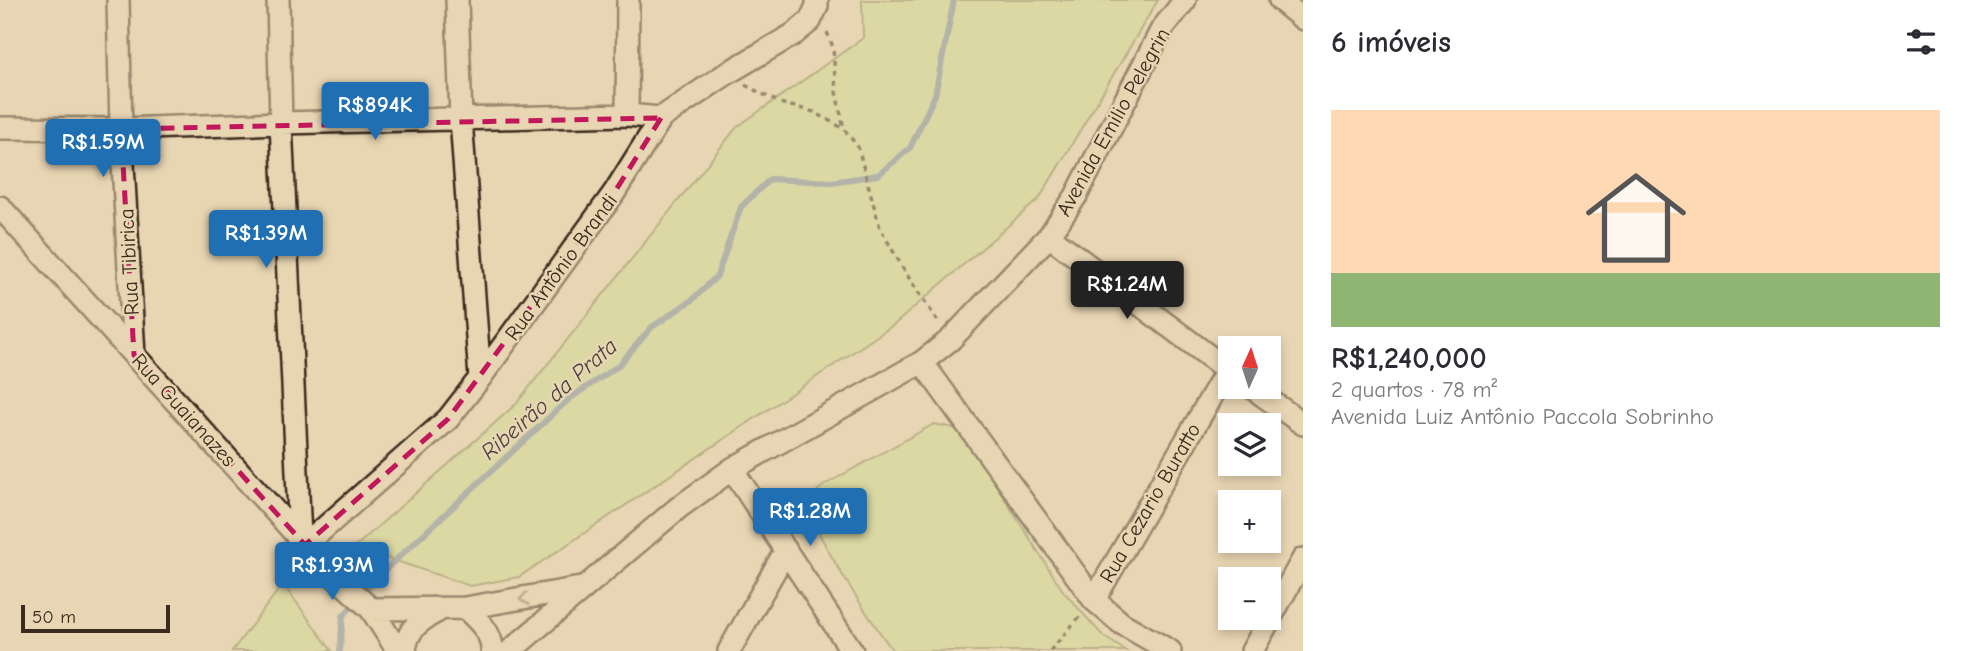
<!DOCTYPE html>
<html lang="pt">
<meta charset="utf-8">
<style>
body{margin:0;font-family:"Comic Neue",sans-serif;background:#f2f2f3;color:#2b2b33;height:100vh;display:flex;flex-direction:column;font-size:26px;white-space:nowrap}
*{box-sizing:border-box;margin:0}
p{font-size:23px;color:#7c7c81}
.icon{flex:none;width:38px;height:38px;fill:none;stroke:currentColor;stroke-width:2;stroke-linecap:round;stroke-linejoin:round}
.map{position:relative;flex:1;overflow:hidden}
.sheet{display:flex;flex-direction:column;background:#fff;width:665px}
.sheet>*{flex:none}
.needle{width:46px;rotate:3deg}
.tools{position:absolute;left:1218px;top:336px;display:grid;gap:14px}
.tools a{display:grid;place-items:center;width:63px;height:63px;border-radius:0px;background:#fff;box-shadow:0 4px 10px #0003;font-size:35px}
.scale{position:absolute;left:21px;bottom:18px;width:149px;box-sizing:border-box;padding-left:7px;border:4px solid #3b2a1e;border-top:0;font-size:19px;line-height:24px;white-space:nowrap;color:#3b2a1e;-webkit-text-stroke:5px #e8d6b3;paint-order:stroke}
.price{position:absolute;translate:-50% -60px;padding:0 16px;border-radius:7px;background:#1f6fb2;color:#fff;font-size:23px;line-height:46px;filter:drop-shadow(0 2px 4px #0008)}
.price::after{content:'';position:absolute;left:50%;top:42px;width:21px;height:16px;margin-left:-10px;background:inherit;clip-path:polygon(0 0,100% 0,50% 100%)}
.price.current{background:#222;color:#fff}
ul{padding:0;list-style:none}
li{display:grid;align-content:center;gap:14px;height:371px;padding:0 28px}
li span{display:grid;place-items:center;height:217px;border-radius:0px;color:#555}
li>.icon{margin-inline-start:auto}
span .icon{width:126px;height:126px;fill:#fffc;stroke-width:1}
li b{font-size:30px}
h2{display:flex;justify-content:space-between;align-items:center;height:84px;padding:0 28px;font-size:30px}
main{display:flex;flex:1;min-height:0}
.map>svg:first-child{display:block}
.green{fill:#ccdc90;stroke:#848357;stroke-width:2}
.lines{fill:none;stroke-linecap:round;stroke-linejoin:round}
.stream{stroke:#73899e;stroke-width:6}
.minor-casing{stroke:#3b2a1e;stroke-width:26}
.path{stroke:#3b2a1e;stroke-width:3.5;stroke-dasharray:5 5;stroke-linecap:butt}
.minor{stroke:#e8d6b3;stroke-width:21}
.oneway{stroke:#928068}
.marked{fill:none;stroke:#c2185b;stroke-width:5;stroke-dasharray:14 9;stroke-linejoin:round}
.labels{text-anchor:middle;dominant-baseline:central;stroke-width:5;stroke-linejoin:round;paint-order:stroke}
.street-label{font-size:21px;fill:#3b2a1e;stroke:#e8d6b3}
.water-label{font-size:23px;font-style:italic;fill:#49423e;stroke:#e8d6b3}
</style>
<main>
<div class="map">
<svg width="1303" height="651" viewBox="0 0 1303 651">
<rect width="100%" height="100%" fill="#e8d6b3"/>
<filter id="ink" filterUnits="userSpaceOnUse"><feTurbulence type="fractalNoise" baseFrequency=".0143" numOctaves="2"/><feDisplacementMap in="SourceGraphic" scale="14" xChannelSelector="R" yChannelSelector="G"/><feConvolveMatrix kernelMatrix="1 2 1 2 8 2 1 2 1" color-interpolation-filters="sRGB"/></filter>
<g filter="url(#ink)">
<!-- green -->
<path class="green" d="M 862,0 L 1158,0 L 1039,199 L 895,324 L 519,577 L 470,586 L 355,547 L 515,405 L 737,127 L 863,38 Z
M 934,424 L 954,428 L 968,441 L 1063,591 L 1103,636 L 1126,651 L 893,651 C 877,629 807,527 810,505 C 811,495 818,489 826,484 Z
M 283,584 L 332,651 L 232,651 Z"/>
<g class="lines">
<!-- stream -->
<path class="stream" d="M 340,651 L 343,616 L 386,569 L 569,399 L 618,366 L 652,327 L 692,300 L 717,276 L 741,207 L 770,179 L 832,182 L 878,175 L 910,148 L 935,95 L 954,0"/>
<!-- minor casing -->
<g class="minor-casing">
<path id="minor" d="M 118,0 L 121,129 L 134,355
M 278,0 L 281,123 L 300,538
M 457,0 L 461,119 L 480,378
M 1280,0 L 1303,19
M 627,115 L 628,0
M 0,128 L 121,129 L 281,123 L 627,115 L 661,118
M 0,207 L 330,572 L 371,609 L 398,651
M 1049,236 L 1230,372
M 922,362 L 1094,600 L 1121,623 L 1170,651
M 1251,387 L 1303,424
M 732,469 L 852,651
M 305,545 L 448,419 L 480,378 L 614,193 L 661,118 L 726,74 L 794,34 L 810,21 L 817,6 L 817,0
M 1094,600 L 1227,370
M 465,608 L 581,588
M 371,609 L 465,608 C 477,619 493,633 492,651
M 405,651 C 407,629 420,620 438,611
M 510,651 L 678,508 L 732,469 L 922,362 L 950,340 L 1049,236 L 1076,196 L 1162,29 L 1185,0
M 729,651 L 786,550
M 1252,651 L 1303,559"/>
</g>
<!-- path -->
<path class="path" d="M 827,32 L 833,47 L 836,92 L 844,129
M 745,85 L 780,103 L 814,112 L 844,129 L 858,147 L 880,228 L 905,272 L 939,323
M 1050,651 L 1081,615"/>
<!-- minor -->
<use href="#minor" class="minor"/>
</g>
<!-- one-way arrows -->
<defs><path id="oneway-chevron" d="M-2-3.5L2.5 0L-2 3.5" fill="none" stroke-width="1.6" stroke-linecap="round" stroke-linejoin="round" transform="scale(1.75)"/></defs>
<use class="oneway" href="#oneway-chevron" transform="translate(524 599) rotate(171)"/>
</g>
<!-- marked area -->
<path d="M0 0H1303V651H0ZM 661,118 L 614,193 L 448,419 L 305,545 L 134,355 L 121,129 Z" fill="#e8d6b3" fill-opacity=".55" fill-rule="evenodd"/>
<path class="marked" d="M 661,118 L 614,193 L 448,419 L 305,545 L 134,355 L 121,129 Z"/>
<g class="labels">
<!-- street labels -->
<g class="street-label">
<text transform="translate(1113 122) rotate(-61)">Avenida Emilio Pelegrin</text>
<text transform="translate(129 262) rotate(-93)">Rua Tibirica</text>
<text transform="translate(561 267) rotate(-54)">Rua Antônio Brandi</text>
<text transform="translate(184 410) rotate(48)">Rua Guaianazes</text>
<text transform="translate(1150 503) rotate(-60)">Rua Cezario Buratto</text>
</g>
<!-- water labels -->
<g class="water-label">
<text transform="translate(549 399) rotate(-41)">Ribeirão da Prata</text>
</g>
</g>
</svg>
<div class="tools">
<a><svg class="needle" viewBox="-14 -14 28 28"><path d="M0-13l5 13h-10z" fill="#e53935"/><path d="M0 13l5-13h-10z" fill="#7c7c81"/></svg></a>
<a><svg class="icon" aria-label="layers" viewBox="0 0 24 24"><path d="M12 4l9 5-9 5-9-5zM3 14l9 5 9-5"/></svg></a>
<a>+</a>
<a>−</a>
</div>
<div class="scale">50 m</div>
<b class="price" style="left:375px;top:142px">R$894K</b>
<b class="price" style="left:103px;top:179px">R$1.59M</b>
<b class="price" style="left:266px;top:270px">R$1.39M</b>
<b class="price current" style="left:1127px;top:321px">R$1.24M</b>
<b class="price" style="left:810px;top:548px">R$1.28M</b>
<b class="price" style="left:332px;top:602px">R$1.93M</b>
</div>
<section class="sheet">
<h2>6 imóveis<svg class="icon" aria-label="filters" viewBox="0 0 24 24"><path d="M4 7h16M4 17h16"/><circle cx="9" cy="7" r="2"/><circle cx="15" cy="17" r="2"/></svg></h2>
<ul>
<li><span style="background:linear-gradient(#ffd9b3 75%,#8fb573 0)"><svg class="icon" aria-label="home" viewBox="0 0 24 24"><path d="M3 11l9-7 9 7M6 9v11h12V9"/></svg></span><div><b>R$1,240,000</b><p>2 quartos · 78 m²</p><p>Avenida Luiz Antônio Paccola Sobrinho</p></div></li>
</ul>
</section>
</main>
